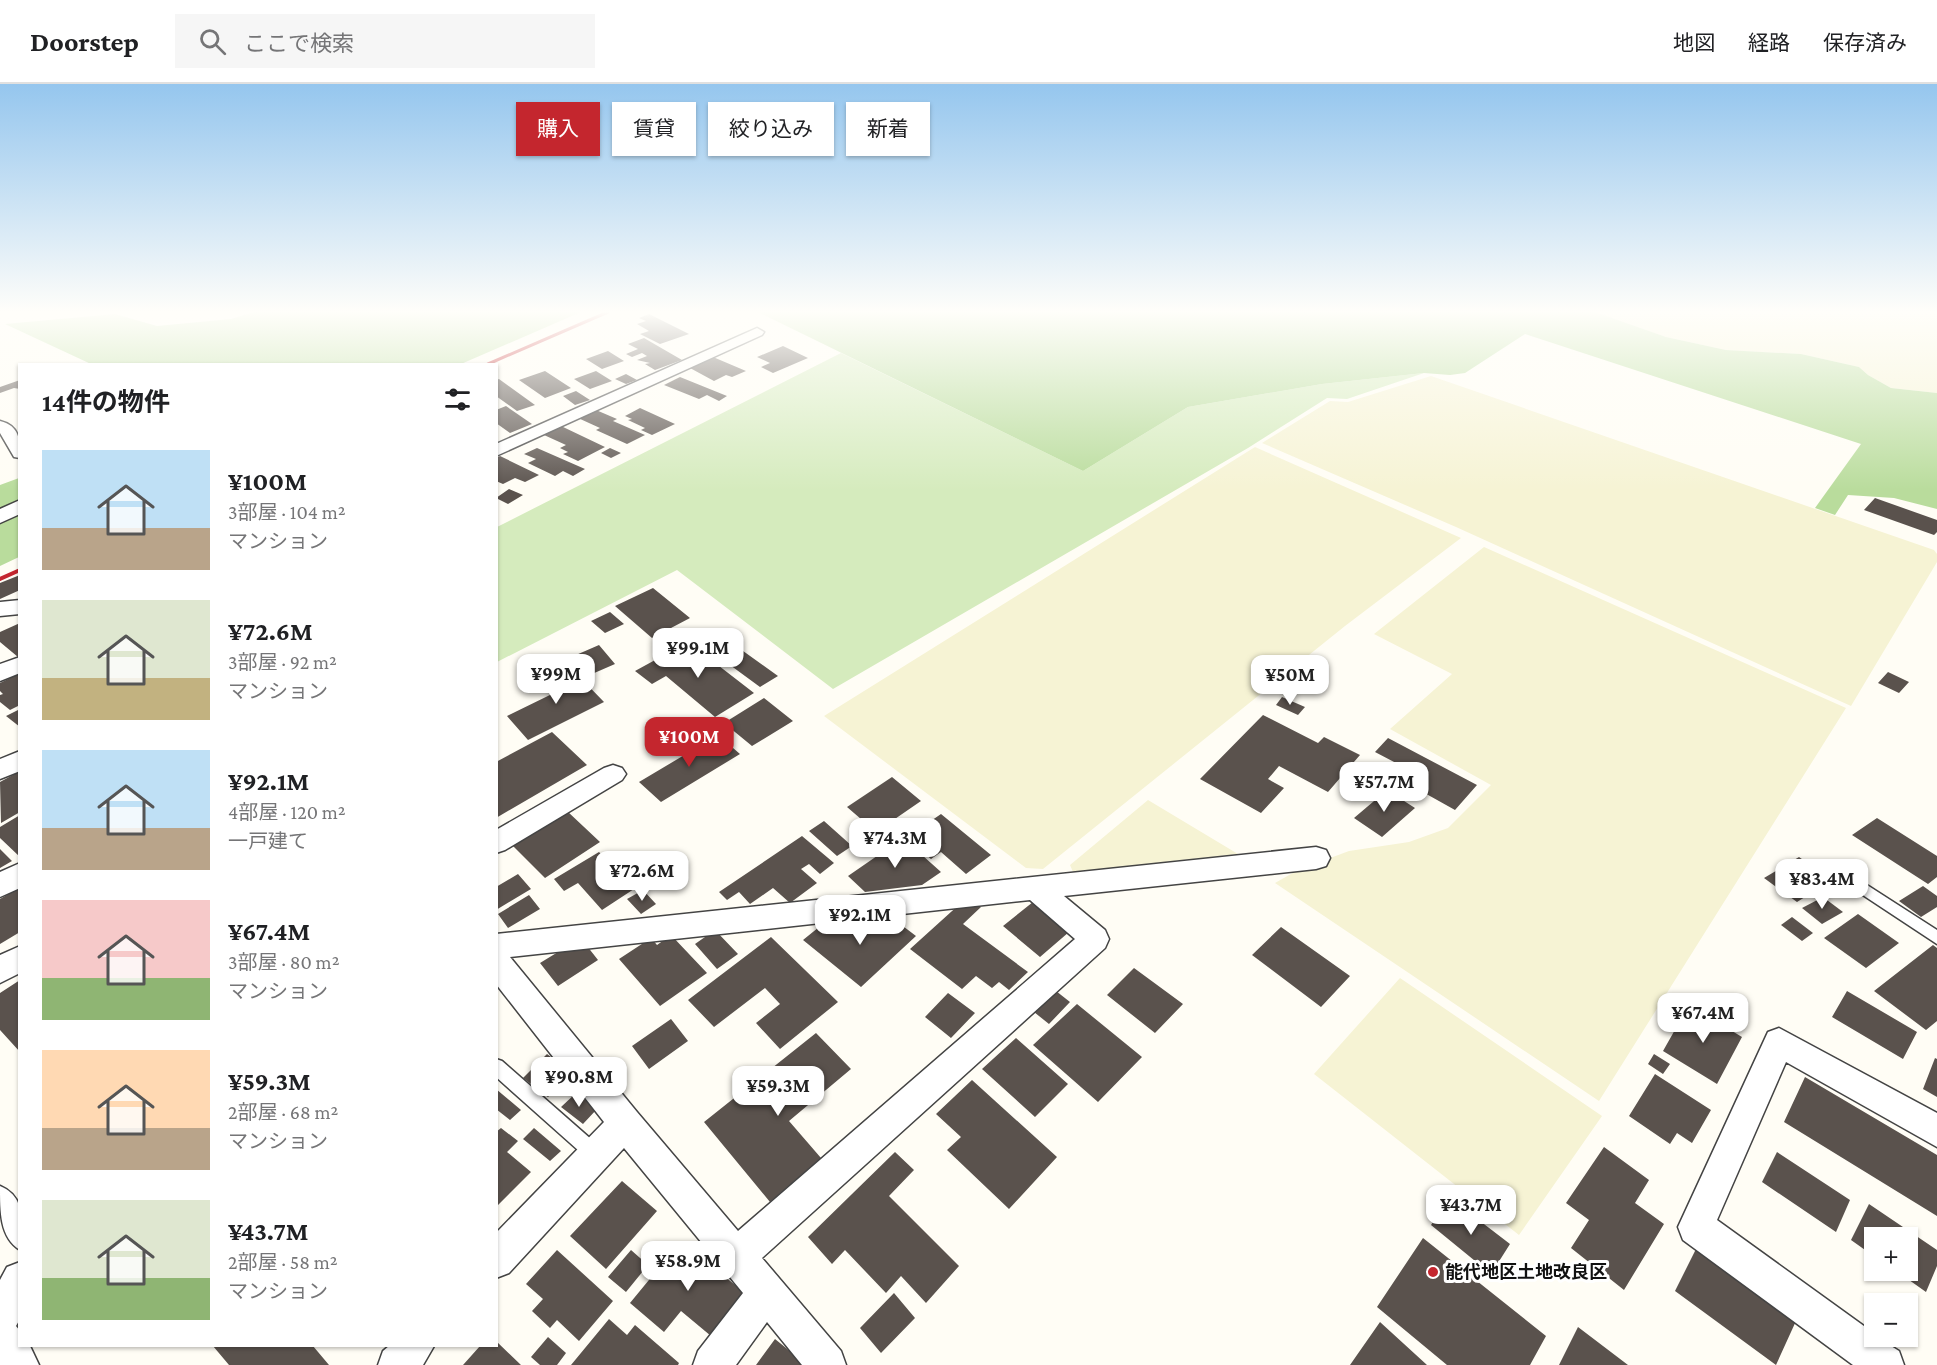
<!DOCTYPE html>
<html lang="ja">
<meta charset="utf-8">
<style>
body{margin:0;font-family:"Crimson Pro","Noto Sans JP",serif;background:#f6f6f6;color:#202124;height:100vh;display:flex;flex-direction:column;font-size:22px;white-space:nowrap}
*{box-sizing:border-box;margin:0}
p{font-size:20px;color:#757577}
.icon{flex:none;width:33px;height:33px;fill:none;stroke:currentColor;stroke-width:2;stroke-linecap:round;stroke-linejoin:round}
.map{position:relative;flex:1;overflow:hidden}
.drawer{position:absolute;left:18px;top:279px;width:480px;height:984px;display:flex;flex-direction:column;background:#fff;border-radius:0px;box-shadow:0 2px 4px #0004}
.drawer>*{flex:none}
.top-card{position:absolute;left:516px;top:18px;width:570px;height:54px;display:flex;gap:12px}
.controls{position:absolute;left:1864px;top:1143px;display:grid;gap:12px}
.controls a{display:grid;place-items:center;width:54px;height:54px;border-radius:0px;background:#fff;box-shadow:0 2px 4px #0004;font-size:30px}
.price{position:absolute;translate:-50% -51px;padding:0 14px;border-radius:12px;background:#fff;color:#222;font-size:20px;line-height:39px;filter:drop-shadow(0 2px 3px #0008)}
.price::after{content:'';position:absolute;left:50%;top:36px;width:18px;height:14px;margin-left:-9px;background:inherit;clip-path:polygon(0 0,100% 0,50% 100%)}
.price.selected{background:#c4262e;color:#fff}
ul{padding:0;list-style:none}
li{display:flex;align-items:center;gap:18px;height:150px;padding:0 24px}
li span{display:grid;place-items:center;flex:none;width:168px;height:120px;border-radius:0px;color:#555}
li>.icon{margin-inline-start:auto}
span .icon{width:72px;height:72px;fill:#fffc;stroke-width:1}
li b{font-size:26px}
h2{display:flex;justify-content:space-between;align-items:center;height:72px;padding:0 24px;font-size:26px}
.chip{padding:0 21px;border-radius:0px;background:#fff;box-shadow:0 2px 4px #0004;font-size:21px;line-height:54px}
.chip.selected{background:#c4262e;color:#fff}
header{display:flex;align-items:center;gap:36px;box-sizing:border-box;height:84px;padding:0 30px;background:#fff;border-bottom:2px solid #e0e0e0}
header strong{font-size:28px}
nav{display:flex;gap:33px;margin-inline-start:auto;font-size:21px}
.search{width:420px;height:54px;background:#f6f6f6;display:flex;align-items:center;gap:15px;box-sizing:border-box;padding:0 21px;border-radius:0px;color:#757577;font-size:22px}
.map>svg:first-child{display:block}
.farmland{fill:#f6f3d4}
.green{fill:#d5ebbd}
.forest{fill:#b9dc9c}
.building{fill:#5a524d}
.lines{fill:none;stroke-linecap:round;stroke-linejoin:round}
.lane-casing{stroke:#444;stroke-width:3}
.street-casing{stroke:#444;stroke-width:3}
.lane{fill:#fff;fill-rule:evenodd}
.street{fill:#fff;fill-rule:evenodd}
.rail-far1{stroke:#c4262e;stroke-width:3}
.rail{stroke:#c4262e;stroke-width:4}
.poi-dot{fill:#c4262e;stroke:#fff;stroke-width:2}
.labels{text-anchor:middle;dominant-baseline:central;stroke-width:6;stroke-linejoin:round;paint-order:stroke}
.near-poi-label{font-size:18px;font-weight:bold;fill:#111;stroke:#fff;text-anchor:start}
</style>
<header>
<strong>Doorstep</strong>
<div class="search"><svg class="icon" aria-label="search" viewBox="0 0 24 24"><circle cx="10" cy="10" r="6"/><path d="M15 15l6 6"/></svg>ここで検索</div>
<nav><a>地図</a><a>経路</a><a>保存済み</a></nav>
</header>
<div class="map">
<svg width="1937" height="1281" viewBox="0 0 1937 1281">
<rect width="100%" height="100%" fill="#fffdf5"/>
<!-- farmland -->
<path class="farmland" d="M 1595,228 L 1937,228 L 1937,309 L 1891,304 L 1868,291 L 1859,283 L 1801,270 L 1726,266 L 1666,253 Z
M 1431,292 L 1934,466 L 1937,470 L 1937,478 L 1851,622 L 1456,443 L 1262,359 L 1330,317 L 1348,318 Z
M 1255,363 L 1461,454 L 1345,542 L 1043,785 L 1026,784 L 824,632 Z
M 1484,463 L 1846,624 L 1599,1017 L 1275,799 L 1298,786 L 1349,767 L 1409,758 L 1448,744 L 1491,701 L 1390,645 L 1452,590 L 1374,550 Z
M 1148,716 L 1238,770 L 1073,788 L 1070,781 Z
M 1400,894 L 1602,1032 L 1519,1151 L 1314,990 Z"/>
<!-- green -->
<path class="green" d="M 841,269 L 1083,387 L 1188,323 L 1322,300 L 1424,289 L 1347,315 L 1327,314 L 1248,364 L 833,605 L 677,486 L 497,578 L 497,443 Z"/>
<!-- forest -->
<path class="forest" d="M 254,228 L 581,228 L 461,280 L 91,280 L 5,240 L 115,230 L 157,242 L 231,235 Z
M 758,228 L 1595,228 L 1666,253 L 1726,266 L 1801,270 L 1859,283 L 1868,291 L 1891,304 L 1937,309 L 1937,425 L 1894,414 L 1848,411 L 1835,431 L 1815,424 L 1861,360 L 1525,250 L 1465,289 L 1450,291 L 1424,289 L 1322,300 L 1188,323 L 1083,387 Z
M 19,394 L 19,473 L 0,482 L 0,401 Z"/>
<!-- building -->
<path class="building" d="M 649,230 L 689,250 L 660,260 L 640,250 L 649,247 L 637,240 L 646,237 L 639,234 Z
M 644,254 L 682,276 L 655,286 L 645,280 L 650,279 L 637,276 L 647,272 L 642,269 L 632,273 L 626,270 L 638,265 L 628,260 Z
M 783,262 L 808,274 L 773,289 L 761,283 L 770,279 L 757,273 Z
M 608,267 L 624,277 L 602,285 L 586,275 Z
M 713,273 L 746,287 L 732,293 L 726,291 L 714,297 L 690,284 Z
M 545,287 L 571,304 L 545,314 L 519,296 Z
M 596,287 L 612,297 L 590,305 L 574,295 Z
M 626,290 L 637,296 L 626,300 L 615,295 Z
M 680,293 L 727,312 L 719,317 L 707,311 L 699,315 L 664,301 Z
M 499,295 L 535,321 L 517,327 L 496,312 L 496,296 Z
M 20,296 L 20,305 L 14,304 L 0,309 L 0,303 Z
M 576,307 L 590,316 L 575,321 L 563,312 Z
M 506,322 L 532,340 L 510,349 L 496,339 L 496,326 Z
M 640,324 L 675,340 L 652,351 L 641,346 L 645,344 L 628,336 L 632,335 L 625,332 Z
M 596,326 L 617,335 L 613,337 L 645,351 L 627,360 L 596,346 L 600,344 L 578,334 Z
M 561,342 L 605,363 L 578,377 L 563,370 L 568,368 L 560,364 L 566,361 L 544,351 Z
M 537,364 L 585,385 L 573,392 L 563,387 L 555,392 L 528,379 L 536,375 L 524,370 Z
M 610,364 L 621,369 L 611,374 L 601,369 Z
M 500,372 L 539,391 L 525,398 L 515,394 L 503,400 L 496,397 L 496,374 Z
M 509,405 L 523,411 L 508,420 L 496,414 Z
M 1875,414 L 1937,436 L 1937,448 L 1934,451 L 1864,426 Z
M 20,491 L 20,506 L 0,515 L 0,499 Z
M 653,504 L 690,534 L 652,554 L 615,522 Z
M 610,528 L 624,540 L 605,549 L 591,537 Z
M 20,539 L 20,573 L 18,573 L 0,558 L 0,548 Z
M 718,549 L 778,592 L 760,603 L 700,559 Z
M 688,558 L 754,609 L 715,633 L 666,592 L 652,600 L 635,587 Z
M 599,561 L 615,580 L 592,590 L 576,571 Z
M 570,583 L 604,618 L 528,656 L 507,632 L 554,609 L 543,596 Z
M 1888,588 L 1909,598 L 1899,609 L 1878,599 Z
M 20,589 L 20,621 L 10,626 L 0,618 L 0,611 L 3,610 L 0,607 L 0,599 Z
M 1282,613 L 1305,623 L 1298,631 L 1276,621 Z
M 764,614 L 793,637 L 752,662 L 724,639 Z
M 20,625 L 20,643 L 6,632 Z
M 1263,631 L 1318,659 L 1324,653 L 1360,671 L 1328,708 L 1279,682 L 1268,695 L 1284,704 L 1261,729 L 1200,695 Z
M 552,648 L 587,681 L 496,734 L 496,678 Z
M 718,651 L 740,670 L 661,718 L 639,698 Z
M 1388,654 L 1477,701 L 1455,726 L 1387,688 L 1396,679 L 1375,668 Z
M 20,687 L 20,728 L 1,739 L 0,698 Z
M 892,693 L 921,717 L 876,748 L 847,723 Z
M 1387,706 L 1415,724 L 1382,753 L 1354,734 Z
M 567,727 L 600,758 L 545,794 L 512,761 Z
M 941,730 L 991,771 L 966,790 L 941,768 L 931,775 L 906,754 Z
M 20,731 L 20,773 L 0,754 L 0,743 Z
M 1877,734 L 1937,772 L 1937,793 L 1928,800 L 1852,751 Z
M 824,737 L 852,762 L 837,772 L 809,747 Z
M 802,752 L 834,779 L 820,790 L 809,780 L 801,785 L 817,799 L 790,819 L 773,804 L 750,820 L 739,808 L 727,816 L 719,808 Z
M 903,754 L 941,788 L 922,801 L 865,808 L 848,792 Z
M 0,765 L 12,777 L 0,784 Z
M 599,768 L 634,805 L 602,826 L 578,799 L 564,807 L 554,795 Z
M 1799,773 L 1832,796 L 1797,818 L 1764,794 Z
M 518,790 L 531,805 L 496,826 L 496,803 Z
M 1923,802 L 1937,812 L 1937,823 L 1921,833 L 1899,817 Z
M 20,803 L 20,848 L 0,860 L 0,815 Z
M 643,806 L 656,820 L 641,830 L 627,815 Z
M 529,811 L 540,825 L 508,844 L 498,830 Z
M 1823,813 L 1843,828 L 1822,840 L 1802,824 Z
M 962,818 L 981,823 L 963,840 L 1028,888 L 1009,906 L 999,898 L 992,904 L 976,892 L 962,905 L 910,865 Z
M 1033,818 L 1069,848 L 1040,873 L 1003,842 Z
M 887,830 L 916,852 L 861,903 L 803,856 L 824,839 L 841,835 L 862,851 Z
M 1858,830 L 1899,859 L 1866,884 L 1824,854 Z
M 1792,833 L 1813,849 L 1802,857 L 1781,841 Z
M 1281,843 L 1350,892 L 1321,923 L 1252,871 Z
M 715,846 L 738,870 L 717,885 L 695,860 Z
M 671,851 L 707,889 L 660,922 L 619,875 L 651,854 L 657,861 Z
M 771,853 L 838,918 L 780,965 L 756,939 L 780,920 L 765,904 L 714,943 L 688,916 Z
M 1933,861 L 1937,864 L 1937,937 L 1926,946 L 1874,907 Z
M 587,862 L 598,876 L 558,902 L 540,879 L 558,868 Z
M 1134,884 L 1183,920 L 1155,949 L 1107,911 Z
M 20,896 L 20,968 L 0,946 L 0,909 Z
M 1056,907 L 1070,918 L 1049,940 L 1034,928 Z
M 1847,907 L 1917,948 L 1903,975 L 1832,933 Z
M 948,909 L 975,929 L 951,954 L 925,933 Z
M 1077,920 L 1142,973 L 1098,1018 L 1033,961 Z
M 1689,921 L 1742,953 L 1717,1000 L 1663,967 Z
M 671,935 L 688,957 L 649,985 L 632,962 Z
M 816,949 L 851,985 L 789,1037 L 821,1074 L 770,1118 L 704,1038 Z
M 1016,954 L 1068,1000 L 1035,1033 L 982,985 Z
M 547,970 L 572,989 L 548,1013 L 523,994 Z
M 1654,970 L 1670,980 L 1663,990 L 1648,980 Z
M 1935,974 L 1937,975 L 1937,1013 L 1923,1005 Z
M 1655,990 L 1711,1026 L 1692,1059 L 1677,1049 L 1670,1060 L 1629,1032 Z
M 1805,993 L 1937,1071 L 1937,1132 L 1784,1038 Z
M 972,996 L 1057,1073 L 1009,1125 L 947,1066 L 961,1053 L 936,1030 Z
M 496,1005 L 521,1026 L 510,1036 L 496,1025 Z
M 576,1009 L 597,1025 L 583,1040 L 561,1023 Z
M 501,1044 L 518,1057 L 507,1068 L 531,1088 L 496,1123 L 496,1048 Z
M 534,1044 L 561,1067 L 550,1077 L 523,1055 Z
M 1604,1063 L 1649,1096 L 1635,1119 L 1664,1140 L 1624,1206 L 1571,1164 L 1589,1136 L 1566,1119 Z
M 895,1068 L 914,1086 L 889,1112 L 959,1182 L 926,1219 L 901,1192 L 886,1209 L 845,1166 L 832,1180 L 808,1153 Z
M 1777,1068 L 1850,1116 L 1836,1148 L 1762,1098 Z
M 622,1097 L 657,1127 L 606,1185 L 570,1152 Z
M 1450,1114 L 1510,1160 L 1491,1190 L 1431,1141 Z
M 1869,1120 L 1937,1166 L 1937,1182 L 1926,1208 L 1895,1186 L 1908,1186 L 1908,1154 L 1875,1154 L 1875,1173 L 1851,1156 Z
M 1423,1154 L 1546,1252 L 1530,1281 L 1447,1281 L 1377,1223 Z
M 681,1157 L 745,1209 L 711,1252 L 681,1227 L 664,1248 L 630,1219 Z
M 1696,1165 L 1796,1237 L 1776,1281 L 1675,1207 Z
M 557,1166 L 613,1217 L 579,1257 L 557,1236 L 550,1244 L 532,1227 L 543,1215 L 526,1200 Z
M 631,1166 L 648,1181 L 626,1208 L 608,1193 Z
M 894,1209 L 915,1234 L 881,1269 L 860,1244 Z
M 609,1235 L 627,1251 L 635,1241 L 679,1279 L 678,1281 L 571,1281 Z
M 1380,1238 L 1427,1281 L 1350,1281 Z
M 1578,1243 L 1628,1281 L 1559,1281 Z
M 548,1253 L 566,1269 L 557,1281 L 540,1281 L 531,1273 Z
M 775,1255 L 807,1281 L 756,1281 Z
M 496,1257 L 521,1281 L 463,1281 L 480,1262 L 496,1262 Z
M 213,1262 L 313,1262 L 329,1281 L 229,1281 Z"/>
<g class="lines">
<!-- lane casing -->
<g class="lane-casing">
<path id="lane" d="M 1839,783 L 1937,846 L 1937,860 L 1834,792 L 1832,788 L 1834,784 Z
M 496,975 L 502,977 L 600,1063 L 602,1069 L 600,1075 L 594,1077 L 588,1075 L 496,993 Z"/>
</g>
<!-- street casing -->
<g class="street-casing">
<path id="street" d="M 757,244 L 764,248 L 762,251 L 496,372 L 496,360 Z
M 0,337 C 20,342 20,356 20,374 L 14,373 L 0,349 Z
M 20,416 L 20,430 L 0,439 L 0,425 Z
M 20,516 L 20,530 L 0,532 L 0,518 Z
M 20,573 L 20,589 L 0,597 L 0,580 Z
M 20,667 L 20,687 L 0,695 L 0,675 Z
M 613,681 L 622,684 L 626,690 L 622,696 L 505,766 L 496,769 L 496,746 L 604,684 Z
M 1316,763 L 1326,766 L 1330,774 L 1326,782 L 1316,785 L 1064,812 L 1105,846 L 1109,855 L 1105,864 L 762,1174 L 841,1267 L 846,1281 L 802,1281 L 767,1238 L 736,1281 L 693,1281 L 698,1267 L 743,1209 L 624,1064 L 509,1189 L 496,1194 L 496,1149 L 604,1038 L 496,900 L 496,850 ZM 1030,816 L 1075,855 L 738,1147 L 637,1028 L 510,873 Z
M 20,779 L 20,804 L 0,813 L 0,788 Z
M 20,862 L 20,889 L 0,899 L 0,871 Z
M 1779,944 L 1937,1029 L 1937,1063 L 1786,978 L 1717,1136 L 1875,1250 L 1875,1252 L 1899,1267 L 1904,1281 L 1853,1281 L 1683,1156 L 1678,1143 L 1768,948 Z
M 0,1102 C 28,1114 20,1139 20,1166 C 0,1154 0,1128 0,1102 Z
M 20,1178 L 20,1235 L 16,1242 L 20,1247 L 20,1262 L 30,1262 L 39,1281 L 0,1281 L 0,1196 L 7,1183 Z
M 389,1262 L 434,1262 L 423,1281 L 378,1281 L 383,1267 Z"/>
</g>
<!-- lane -->
<use href="#lane" class="lane"/>
<!-- street -->
<use href="#street" class="street"/>
<!-- rail-far1 -->
<path class="rail-far1" d="M 488,280 L 608,228"/>
<!-- rail -->
<path class="rail" d="M 0,495 L 20,486"/>
</g>
<!-- sky -->
<linearGradient id="sky" x2="0" y2="1"><stop stop-color="#95c6ee"/><stop offset="0.56" stop-color="#fffefa"/><stop offset="1" stop-color="#fffefa" stop-opacity="0"/></linearGradient>
<rect width="1937" height="407" fill="url(#sky)"/>
<!-- markers -->
<circle class="poi-dot" cx="1433" cy="1188" r="6"/>
<g class="labels">
<!-- near-poi labels -->
<g class="near-poi-label">
<text x="1445" y="1188">能代地区土地改良区</text>
</g>
</g>
</svg>
<div class="controls">
<a>+</a>
<a>−</a>
</div>
<b class="price" style="left:698px;top:595px">¥99.1M</b>
<b class="price" style="left:556px;top:621px">¥99M</b>
<b class="price" style="left:1290px;top:622px">¥50M</b>
<b class="price selected" style="left:689px;top:684px">¥100M</b>
<b class="price" style="left:1384px;top:729px">¥57.7M</b>
<b class="price" style="left:895px;top:785px">¥74.3M</b>
<b class="price" style="left:642px;top:818px">¥72.6M</b>
<b class="price" style="left:1822px;top:826px">¥83.4M</b>
<b class="price" style="left:860px;top:862px">¥92.1M</b>
<b class="price" style="left:1703px;top:960px">¥67.4M</b>
<b class="price" style="left:579px;top:1024px">¥90.8M</b>
<b class="price" style="left:778px;top:1033px">¥59.3M</b>
<b class="price" style="left:1471px;top:1152px">¥43.7M</b>
<b class="price" style="left:688px;top:1208px">¥58.9M</b>
<div class="top-card">
<a class="chip selected">購入</a>
<a class="chip">賃貸</a>
<a class="chip">絞り込み</a>
<a class="chip">新着</a>
</div>
<section class="drawer">
<h2>14件の物件<svg class="icon" aria-label="filters" viewBox="0 0 24 24"><path d="M4 7h16M4 17h16"/><circle cx="9" cy="7" r="2"/><circle cx="15" cy="17" r="2"/></svg></h2>
<ul>
<li><span style="background:linear-gradient(#bfe0f5 65%,#b9a48a 0)"><svg class="icon" aria-label="home" viewBox="0 0 24 24"><path d="M3 11l9-7 9 7M6 9v11h12V9"/></svg></span><div><b>¥100M</b><p>3部屋 · 104 m²</p><p>マンション</p></div></li>
<li><span style="background:linear-gradient(#dfe7d0 65%,#c2b280 0)"><svg class="icon" aria-label="home" viewBox="0 0 24 24"><path d="M3 11l9-7 9 7M6 9v11h12V9"/></svg></span><div><b>¥72.6M</b><p>3部屋 · 92 m²</p><p>マンション</p></div></li>
<li><span style="background:linear-gradient(#bfe0f5 65%,#b9a48a 0)"><svg class="icon" aria-label="home" viewBox="0 0 24 24"><path d="M3 11l9-7 9 7M6 9v11h12V9"/></svg></span><div><b>¥92.1M</b><p>4部屋 · 120 m²</p><p>一戸建て</p></div></li>
<li><span style="background:linear-gradient(#f6c9c9 65%,#8fb573 0)"><svg class="icon" aria-label="home" viewBox="0 0 24 24"><path d="M3 11l9-7 9 7M6 9v11h12V9"/></svg></span><div><b>¥67.4M</b><p>3部屋 · 80 m²</p><p>マンション</p></div></li>
<li><span style="background:linear-gradient(#ffd9b3 65%,#b9a48a 0)"><svg class="icon" aria-label="home" viewBox="0 0 24 24"><path d="M3 11l9-7 9 7M6 9v11h12V9"/></svg></span><div><b>¥59.3M</b><p>2部屋 · 68 m²</p><p>マンション</p></div></li>
<li><span style="background:linear-gradient(#dfe7d0 65%,#8fb573 0)"><svg class="icon" aria-label="home" viewBox="0 0 24 24"><path d="M3 11l9-7 9 7M6 9v11h12V9"/></svg></span><div><b>¥43.7M</b><p>2部屋 · 58 m²</p><p>マンション</p></div></li>
</ul>
</section>
</div>
